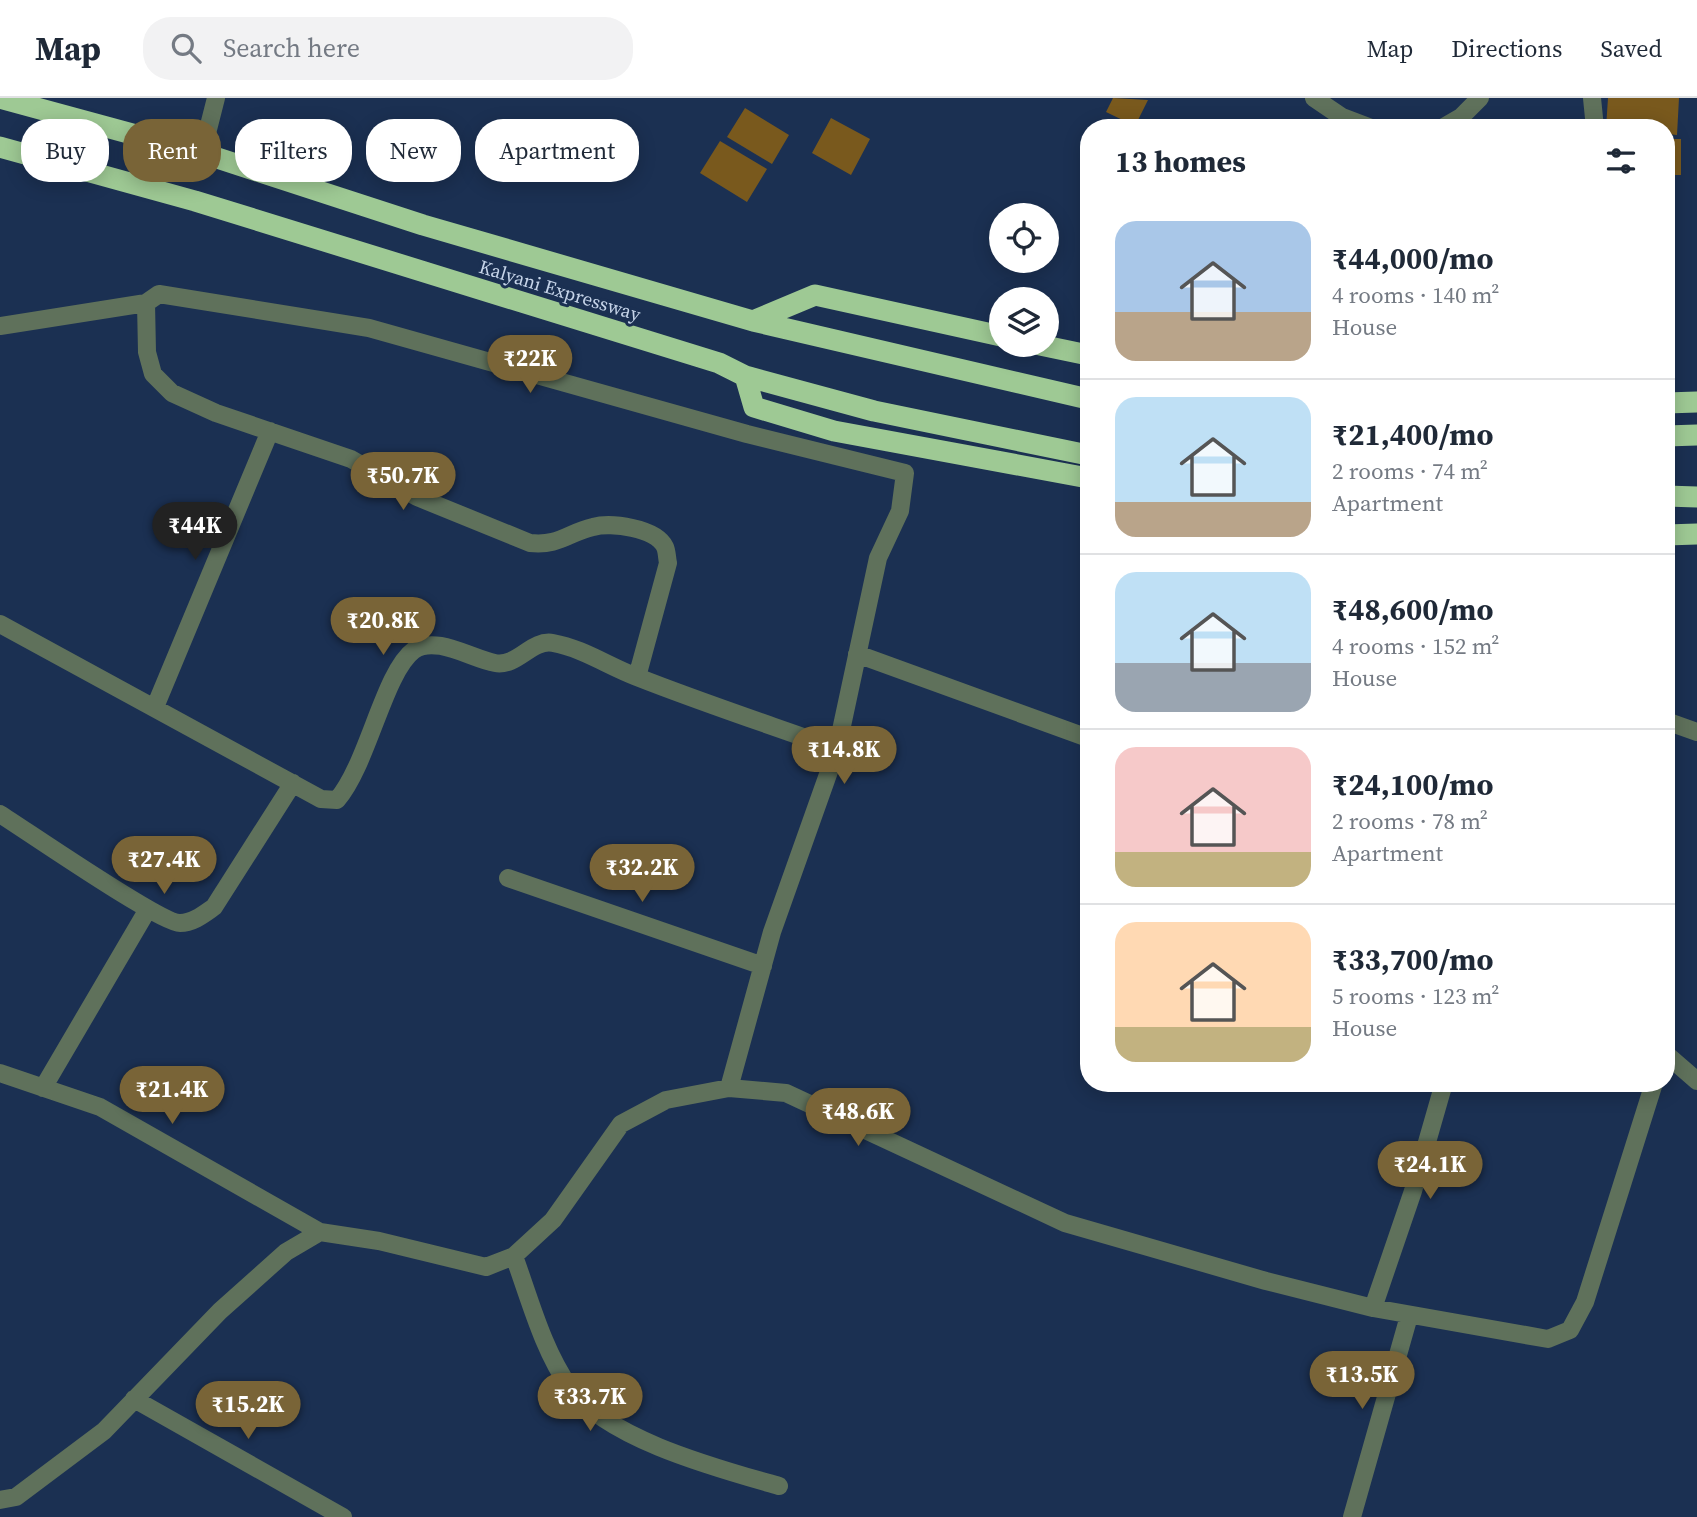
<!DOCTYPE html>
<meta charset="utf-8">
<style>
body{margin:0;font-family:"Source Serif 4",serif;background:#f2f2f3;color:#1f2937;height:100vh;display:flex;flex-direction:column;font-size:26px;white-space:nowrap}
*{box-sizing:border-box;margin:0}
p{font-size:23px;color:#747a83}
.icon{flex:none;width:38px;height:38px;fill:none;stroke:currentColor;stroke-width:2;stroke-linecap:round;stroke-linejoin:round}
.map{position:relative;flex:1;overflow:hidden}
.side{position:absolute;left:1080px;top:21px;width:595px;height:973px;display:flex;flex-direction:column;background:#fff;border-radius:28px;box-shadow:0 4px 18px #0003}
.side>*{flex:none}
.top-card{position:absolute;left:21px;top:21px;width:665px;height:63px;display:flex;gap:14px}
.fabs{position:absolute;left:989px;top:105px;display:grid;gap:14px}
.fabs a{display:grid;place-items:center;width:70px;height:70px;border-radius:50%;background:#fff;box-shadow:0 4px 18px #0003;font-size:35px}
.price{position:absolute;translate:-50% -60px;padding:0 16px;border-radius:24px;background:#796437;color:#fff;font-size:23px;line-height:46px;filter:drop-shadow(0 2px 4px #0008)}
.price::after{content:'';position:absolute;left:50%;top:42px;width:21px;height:16px;margin-left:-10px;background:inherit;clip-path:polygon(0 0,100% 0,50% 100%)}
.price.selected{background:#222;color:#fff}
ul{padding:0;list-style:none}
li{display:flex;align-items:center;gap:21px;height:175px;padding:0 35px}
li+li{border-top:2px solid #e0e1e3}
li span{display:grid;place-items:center;flex:none;width:196px;height:140px;border-radius:21px;color:#555}
li>.icon{margin-inline-start:auto}
span .icon{width:84px;height:84px;fill:#fffc;stroke-width:1}
li b{font-size:30px}
h2{display:flex;justify-content:space-between;align-items:center;height:84px;padding:0 35px;font-size:30px}
.chip{padding:0 24px;border-radius:28px;background:#fff;box-shadow:0 4px 18px #0003;font-size:24px;line-height:63px}
.chip.selected{background:#796437;color:#fff}
header{display:flex;align-items:center;gap:42px;box-sizing:border-box;height:98px;padding:0 35px;background:#fff;border-bottom:2px solid #e0e1e3}
header strong{font-size:33px}
nav{display:flex;gap:38px;margin-inline-start:auto;font-size:24px}
.search{width:490px;height:63px;background:#f2f2f3;display:flex;align-items:center;gap:18px;box-sizing:border-box;padding:0 24px;border-radius:28px;color:#747a83;font-size:26px}
.map>svg:first-child{display:block}
.building{fill:#79591d}
.lines{fill:none;stroke-linecap:round;stroke-linejoin:round}
.minor{stroke:#5f715b;stroke-width:18}
.highway{stroke:#9ec994;stroke-width:21}
.labels{text-anchor:middle;dominant-baseline:central;stroke-width:6;stroke-linejoin:round;paint-order:stroke}
.street-label{font-size:19px;fill:#c6d4e9;stroke:#1b3052}
</style>
<header>
<strong>Map</strong>
<div class="search"><svg class="icon" aria-label="search" viewBox="0 0 24 24"><circle cx="10" cy="10" r="6"/><path d="M15 15l6 6"/></svg>Search here</div>
<nav><a>Map</a><a>Directions</a><a>Saved</a></nav>
</header>
<div class="map">
<svg width="1697" height="1419" viewBox="0 0 1697 1419">
<rect width="100%" height="100%" fill="#1b3052"/>
<!-- building -->
<path class="building" d="M 1113,0 L 1148,2 L 1135,28 L 1106,14 Z
M 1608,0 L 1679,0 L 1677,37 L 1666,36 L 1666,30 L 1606,30 Z
M 745,10 L 789,37 L 772,66 L 727,39 Z
M 831,20 L 870,41 L 851,77 L 812,55 Z
M 1666,41 L 1681,41 L 1681,77 L 1666,77 Z
M 720,43 L 767,71 L 747,104 L 700,75 Z"/>
<g class="lines">
<!-- minor -->
<path class="minor" d="M 1314,0 L 1342,19 L 1371,30
M 1592,0 L 1595,30
M 1442,30 L 1461,19 L 1480,0
M 202,55 L 216,0
M 146,205 L 147,254 L 153,276 L 172,295 L 216,315 L 351,361 L 417,399 L 530,445 C 560,448 567,435 593,429 C 611,424 656,430 665,449 C 667,453 667,461 668,465 L 637,579
M 0,228 L 146,205 L 159,196 L 369,230 L 747,336 L 905,375 L 900,413 L 878,460 L 837,651 L 772,834 L 729,990
M 0,526 L 321,701 L 337,702 C 368,666 384,574 414,552 C 436,537 472,561 495,565 C 518,569 531,541 553,545 C 582,550 610,569 637,579 C 703,605 770,627 837,651
M 857,556 L 1088,640
M 155,609 L 270,333
M 1666,623 L 1697,634
M 1666,664 L 1666,728
M 0,716 C 27,733 160,825 180,825 C 193,825 204,816 214,809 L 293,685
M 508,780 L 763,868
M 1666,956 L 1697,983
M 0,975 L 100,1009 L 320,1134
M 43,990 L 148,811
M 514,1158 C 530,1202 543,1252 570,1290 C 608,1342 720,1371 779,1388
M 1373,1210 L 1413,1093 L 1444,985
M 134,1301 L 343,1419
M 0,1402 L 16,1399 L 104,1333 L 220,1213 L 286,1154 L 320,1134 L 379,1143 L 486,1169 L 514,1158 L 553,1122 L 621,1026 L 666,1002 L 729,990 L 786,995 L 1065,1125 L 1266,1183 L 1373,1210 L 1548,1241 L 1570,1232 L 1585,1204 L 1654,985
M 1352,1419 L 1409,1218"/>
<!-- highway -->
<path class="highway" d="M 0,0 L 202,55 L 423,127 L 753,223 L 1088,301
M 0,49 L 195,103 L 719,265 L 745,278 L 874,313 L 1088,357
M 753,223 L 815,197 L 1001,238
M 1040,247 L 1088,257
M 745,278 L 754,309 L 834,333 L 1088,380
M 1666,305 L 1697,304
M 1666,338 L 1697,337
M 1666,398 L 1697,399
M 1666,437 L 1697,436"/>
</g>
<g class="labels">
<!-- street labels -->
<g class="street-label">
<text transform="translate(560 192) rotate(17)">Kalyani Expressway</text>
</g>
</g>
</svg>
<div class="fabs">
<a><svg class="icon" aria-label="locate" viewBox="0 0 24 24"><circle cx="12" cy="12" r="6"/><path d="M12 2v4M12 18v4M2 12h4M18 12h4"/></svg></a>
<a><svg class="icon" aria-label="layers" viewBox="0 0 24 24"><path d="M12 4l9 5-9 5-9-5zM3 14l9 5 9-5"/></svg></a>
</div>
<b class="price" style="left:530px;top:297px">₹22K</b>
<b class="price" style="left:403px;top:414px">₹50.7K</b>
<b class="price selected" style="left:195px;top:464px">₹44K</b>
<b class="price" style="left:383px;top:559px">₹20.8K</b>
<b class="price" style="left:844px;top:688px">₹14.8K</b>
<b class="price" style="left:164px;top:798px">₹27.4K</b>
<b class="price" style="left:642px;top:806px">₹32.2K</b>
<b class="price" style="left:172px;top:1028px">₹21.4K</b>
<b class="price" style="left:858px;top:1050px">₹48.6K</b>
<b class="price" style="left:1430px;top:1103px">₹24.1K</b>
<b class="price" style="left:1362px;top:1313px">₹13.5K</b>
<b class="price" style="left:590px;top:1335px">₹33.7K</b>
<b class="price" style="left:248px;top:1343px">₹15.2K</b>
<div class="top-card">
<a class="chip">Buy</a>
<a class="chip selected">Rent</a>
<a class="chip">Filters</a>
<a class="chip">New</a>
<a class="chip">Apartment</a>
</div>
<section class="side">
<h2>13 homes<svg class="icon" aria-label="filters" viewBox="0 0 24 24"><path d="M4 7h16M4 17h16"/><circle cx="9" cy="7" r="2"/><circle cx="15" cy="17" r="2"/></svg></h2>
<ul>
<li><span style="background:linear-gradient(#a9c7e8 65%,#b9a48a 0)"><svg class="icon" aria-label="home" viewBox="0 0 24 24"><path d="M3 11l9-7 9 7M6 9v11h12V9"/></svg></span><div><b>₹44,000/mo</b><p>4 rooms · 140 m²</p><p>House</p></div></li>
<li><span style="background:linear-gradient(#bfe0f5 75%,#b9a48a 0)"><svg class="icon" aria-label="home" viewBox="0 0 24 24"><path d="M3 11l9-7 9 7M6 9v11h12V9"/></svg></span><div><b>₹21,400/mo</b><p>2 rooms · 74 m²</p><p>Apartment</p></div></li>
<li><span style="background:linear-gradient(#bfe0f5 65%,#9aa5b1 0)"><svg class="icon" aria-label="home" viewBox="0 0 24 24"><path d="M3 11l9-7 9 7M6 9v11h12V9"/></svg></span><div><b>₹48,600/mo</b><p>4 rooms · 152 m²</p><p>House</p></div></li>
<li><span style="background:linear-gradient(#f6c9c9 75%,#c2b280 0)"><svg class="icon" aria-label="home" viewBox="0 0 24 24"><path d="M3 11l9-7 9 7M6 9v11h12V9"/></svg></span><div><b>₹24,100/mo</b><p>2 rooms · 78 m²</p><p>Apartment</p></div></li>
<li><span style="background:linear-gradient(#ffd9b3 75%,#c2b280 0)"><svg class="icon" aria-label="home" viewBox="0 0 24 24"><path d="M3 11l9-7 9 7M6 9v11h12V9"/></svg></span><div><b>₹33,700/mo</b><p>5 rooms · 123 m²</p><p>House</p></div></li>
</ul>
</section>
</div>
